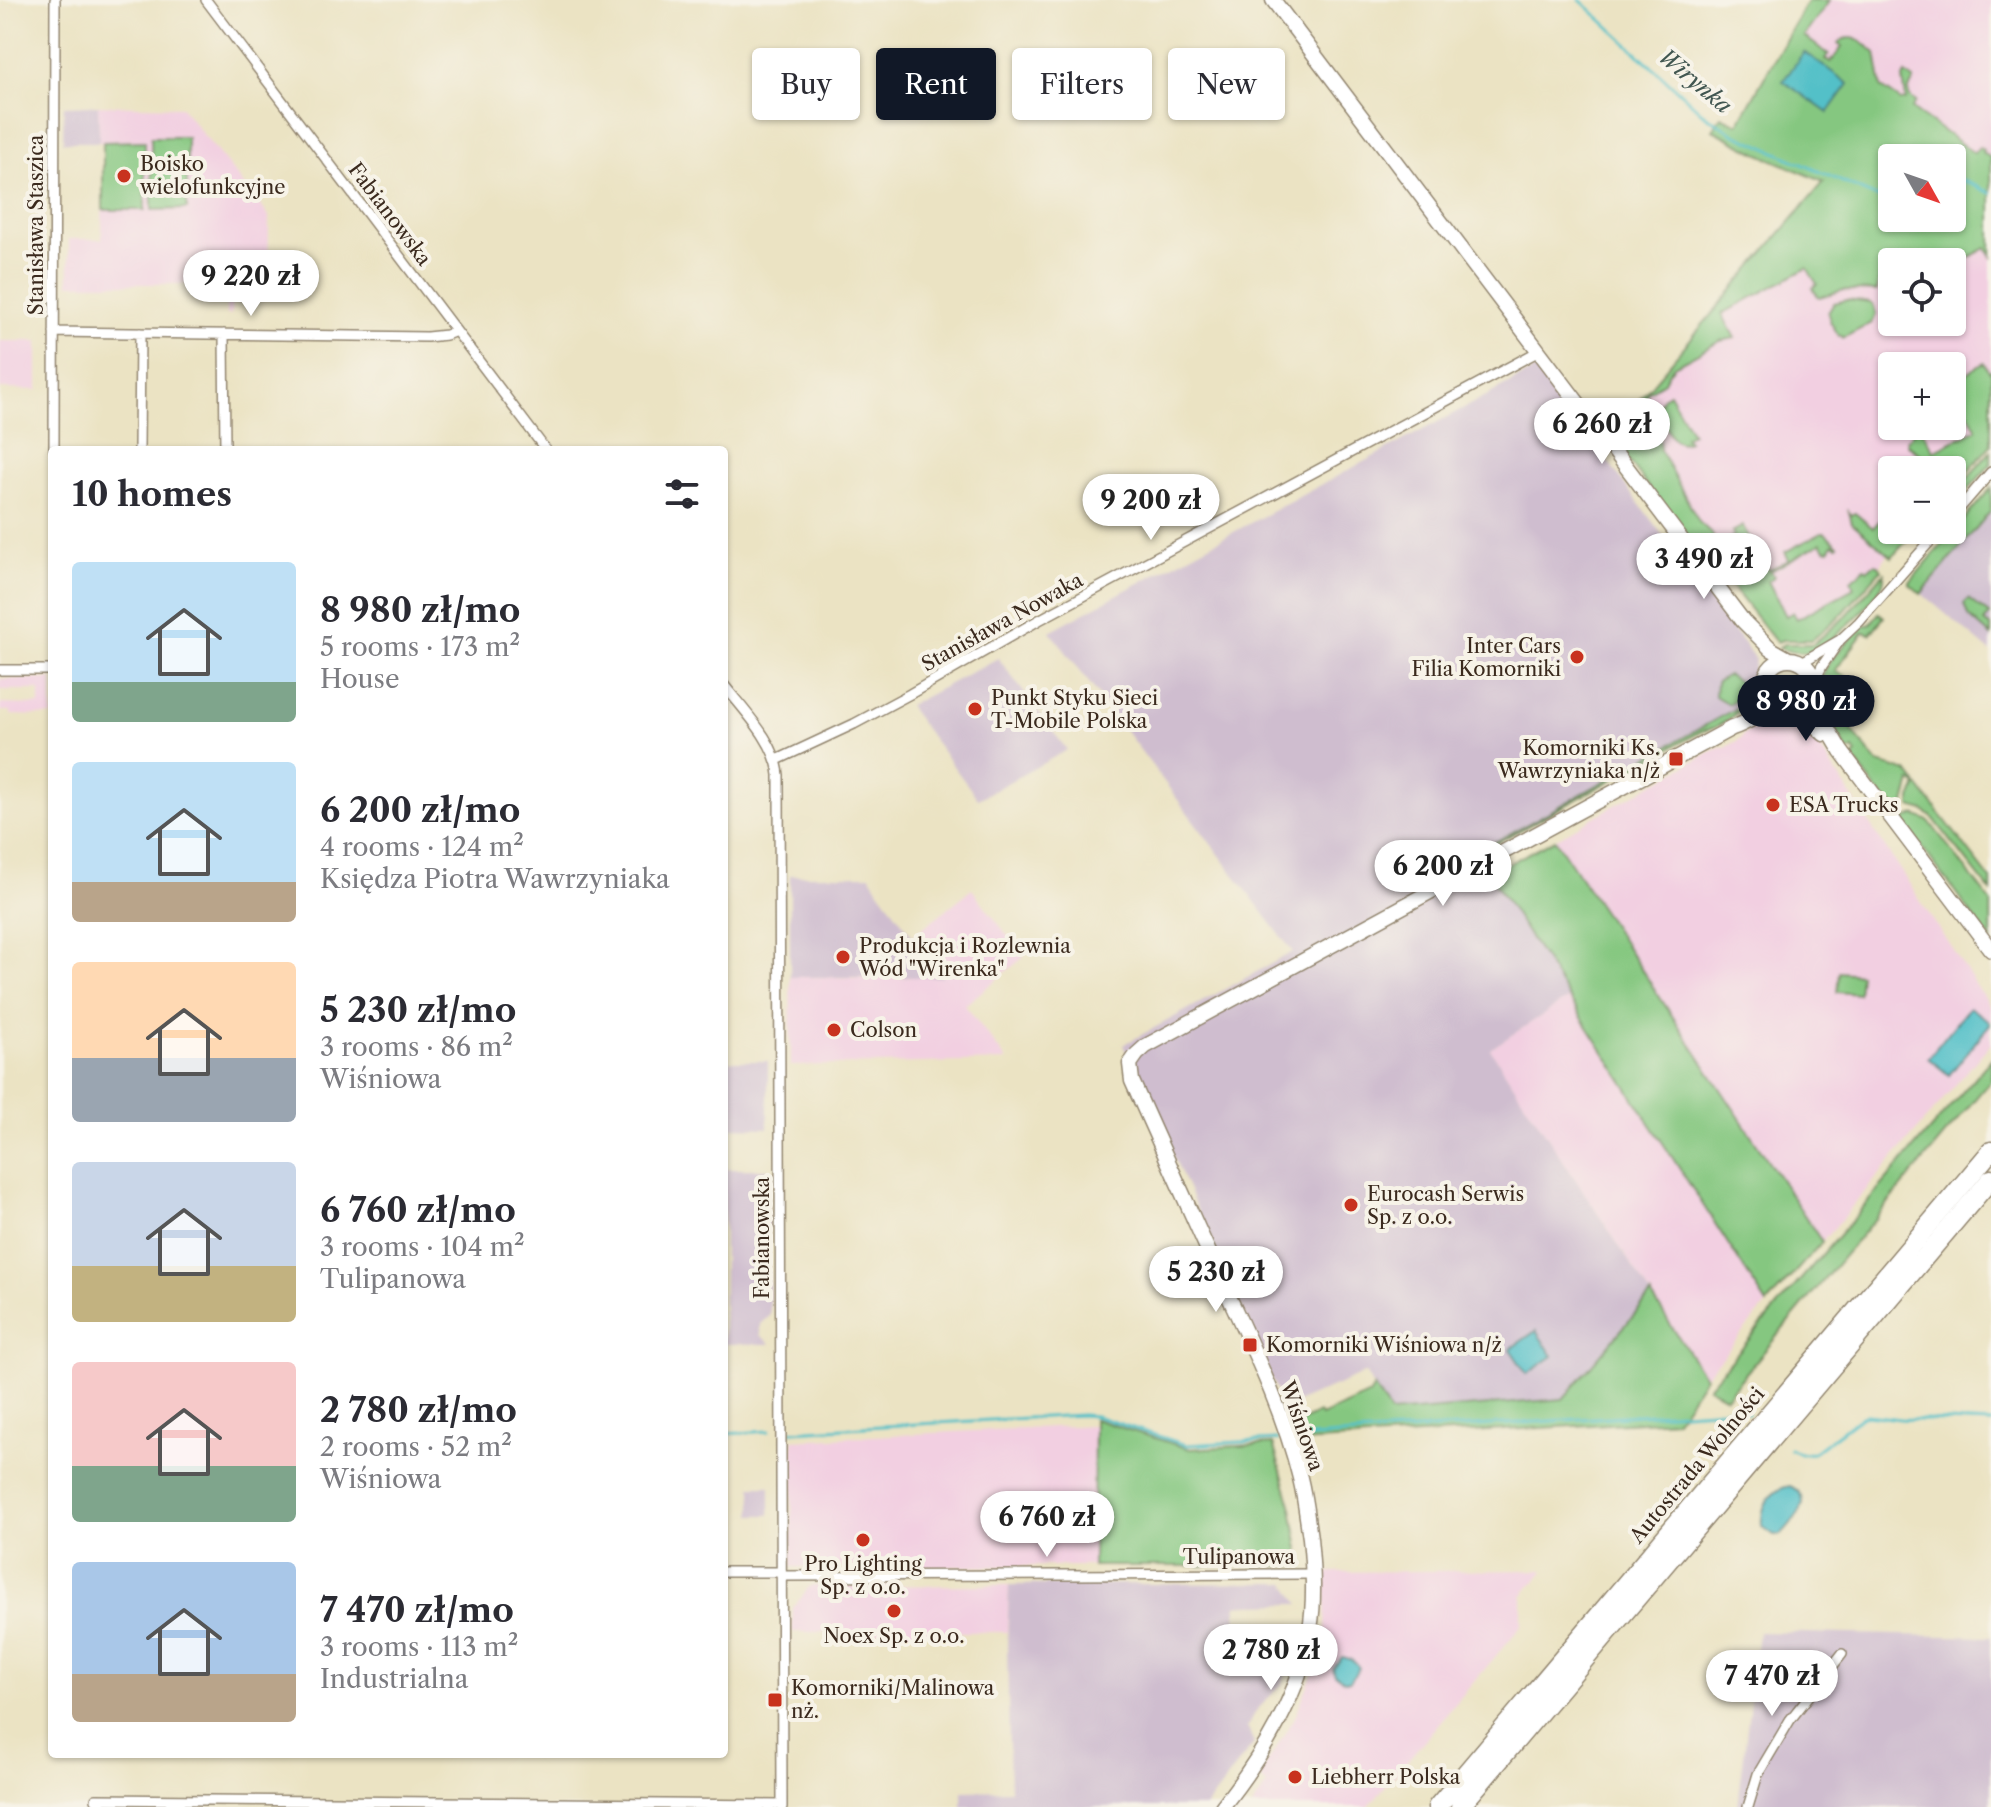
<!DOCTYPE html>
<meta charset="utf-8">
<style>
body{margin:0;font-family:"Libre Caslon Text",serif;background:#f2f2f3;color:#2b2b33;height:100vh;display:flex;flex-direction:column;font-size:30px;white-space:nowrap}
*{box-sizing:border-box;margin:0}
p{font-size:26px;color:#7c7c81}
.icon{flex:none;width:44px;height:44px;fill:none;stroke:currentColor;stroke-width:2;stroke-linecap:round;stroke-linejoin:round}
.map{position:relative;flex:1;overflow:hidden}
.details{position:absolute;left:48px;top:446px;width:680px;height:1312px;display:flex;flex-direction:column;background:#fff;border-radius:8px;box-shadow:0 2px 6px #0004}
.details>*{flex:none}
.top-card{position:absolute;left:752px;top:48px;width:760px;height:72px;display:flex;gap:16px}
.needle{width:52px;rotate:130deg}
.controls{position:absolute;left:1878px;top:144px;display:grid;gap:16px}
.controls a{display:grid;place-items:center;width:88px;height:88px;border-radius:8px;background:#fff;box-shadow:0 2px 6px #0004;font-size:40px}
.price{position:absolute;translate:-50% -68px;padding:0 18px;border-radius:28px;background:#fff;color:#222;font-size:26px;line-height:52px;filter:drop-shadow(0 2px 4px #0008)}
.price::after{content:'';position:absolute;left:50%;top:48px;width:24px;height:18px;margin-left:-12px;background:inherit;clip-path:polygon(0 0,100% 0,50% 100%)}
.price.current{background:#111827;color:#fff}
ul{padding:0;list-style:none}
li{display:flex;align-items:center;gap:24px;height:200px;padding:0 24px}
li span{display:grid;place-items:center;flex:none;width:224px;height:160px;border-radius:8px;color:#555}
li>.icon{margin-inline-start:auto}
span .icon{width:96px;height:96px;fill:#fffc;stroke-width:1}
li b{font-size:34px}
h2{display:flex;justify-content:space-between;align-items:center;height:96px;padding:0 24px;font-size:34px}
.pill{padding:0 28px;border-radius:8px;background:#fff;box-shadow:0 2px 6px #0004;font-size:28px;line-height:72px}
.pill.current{background:#111827;color:#fff}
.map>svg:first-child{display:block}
.built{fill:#f2cfe1;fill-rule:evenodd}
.industrial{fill:#cfbdcf}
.green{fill:#85c780;stroke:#60784f;stroke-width:2;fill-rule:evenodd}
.water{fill:#52c0c8;stroke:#467573;stroke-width:2}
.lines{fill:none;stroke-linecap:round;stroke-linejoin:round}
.stream{stroke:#52c0c8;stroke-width:3}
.street-casing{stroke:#938670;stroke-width:12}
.secondary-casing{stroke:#938670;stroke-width:17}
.highway-casing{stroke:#938670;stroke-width:21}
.street{stroke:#fff;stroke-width:9}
.secondary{stroke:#fff;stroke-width:14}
.highway{stroke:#fff;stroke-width:18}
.poi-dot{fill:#c8321e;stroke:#f7f3e8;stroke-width:3}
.labels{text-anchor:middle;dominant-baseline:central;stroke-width:8;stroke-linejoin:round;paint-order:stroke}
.poi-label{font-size:20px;fill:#3b2a1e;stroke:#f7f3e8;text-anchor:start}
.street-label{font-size:20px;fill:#3b2a1e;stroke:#f7f3e8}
.water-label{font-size:22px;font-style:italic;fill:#425751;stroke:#f7f3e8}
</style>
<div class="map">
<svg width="1991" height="1807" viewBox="0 0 1991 1807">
<rect width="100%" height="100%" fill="#f7f3e8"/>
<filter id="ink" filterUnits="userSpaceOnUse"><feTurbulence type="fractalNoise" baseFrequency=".0125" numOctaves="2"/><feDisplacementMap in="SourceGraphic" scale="16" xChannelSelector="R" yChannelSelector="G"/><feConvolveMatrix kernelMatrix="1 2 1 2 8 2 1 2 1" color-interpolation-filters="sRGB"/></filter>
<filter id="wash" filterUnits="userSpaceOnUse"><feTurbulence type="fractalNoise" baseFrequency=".006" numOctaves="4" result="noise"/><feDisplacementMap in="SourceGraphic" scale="32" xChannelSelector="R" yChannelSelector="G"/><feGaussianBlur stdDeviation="1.8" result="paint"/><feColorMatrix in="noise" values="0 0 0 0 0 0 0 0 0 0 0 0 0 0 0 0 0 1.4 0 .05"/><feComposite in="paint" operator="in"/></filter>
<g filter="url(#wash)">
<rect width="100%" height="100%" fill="#ebe3c3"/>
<!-- built -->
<path class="built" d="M 1808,0 L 1991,0 L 1991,173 L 1934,146 L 1892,158 L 1752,121 Z
M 98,105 L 181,107 L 269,216 L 268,284 L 232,285 L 231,315 L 226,315 L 226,284 L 69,284 L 69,239 L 102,239 L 103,143 L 99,142 Z
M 1816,192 L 1878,222 L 1952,218 L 1991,211 L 1991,438 L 1952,470 L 1892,470 L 1892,530 L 1910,530 L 1848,601 L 1817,626 L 1771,626 L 1617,425 ZM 1892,262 L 1952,262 L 1952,322 L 1892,322 ZM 1892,366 L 1952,366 L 1952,426 L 1892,426 Z
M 0,341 L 38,341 L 38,390 L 0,389 Z
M 0,679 L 52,679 L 52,716 L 11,715 L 11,711 L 0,711 L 0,704 L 40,705 L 40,690 L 0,690 Z
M 1774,717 L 1806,727 L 1991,1008 L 1991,1043 L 1822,1242 L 1555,839 L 1719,747 L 1726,748 L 1741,738 L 1744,734 Z
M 972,889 L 1024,957 L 965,1005 L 1007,1061 L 791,1066 L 790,977 L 887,978 L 942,976 L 914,935 Z
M 1569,998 L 1767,1304 L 1705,1377 L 1490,1049 Z
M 1094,1425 L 1093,1566 L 791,1567 L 793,1440 Z
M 1545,1570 L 1522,1596 L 1522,1625 L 1368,1807 L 1252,1807 L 1267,1785 L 1262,1779 L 1261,1773 L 1294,1719 L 1312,1675 L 1325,1633 L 1326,1572 Z
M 1009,1585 L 1007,1632 L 792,1632 L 793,1608 L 810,1586 Z"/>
<!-- industrial -->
<path class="industrial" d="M 98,105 L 99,142 L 63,142 L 64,106 Z
M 1538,368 L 1755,659 L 1749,696 L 1741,706 L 1476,853 L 1569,998 L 1490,1049 L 1651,1295 L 1563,1399 L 1390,1413 L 1365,1373 L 1284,1408 L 1244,1313 L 1123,1045 L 1293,952 L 1050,631 Z
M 1991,488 L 1991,652 L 1909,583 Z
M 998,658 L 1067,750 L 978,799 L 908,706 Z
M 790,875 L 870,875 L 879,890 L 942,977 L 790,977 Z
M 724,1061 L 768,1061 L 768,1128 L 724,1127 Z
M 724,1169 L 768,1169 L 770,1315 L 760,1324 L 760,1335 L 771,1344 L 724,1344 Z
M 752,1486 L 770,1486 L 770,1515 L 752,1515 Z
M 1286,1583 L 1300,1604 L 1236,1605 L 1237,1630 L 1298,1630 L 1283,1683 L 1256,1711 L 1247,1727 L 1254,1743 L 1206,1807 L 962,1807 L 962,1791 L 1010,1790 L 1007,1648 L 1009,1585 Z
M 1758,1632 L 1991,1637 L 1991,1807 L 1738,1807 Z"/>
<!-- green -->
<path class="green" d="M 1808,0 L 1830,0 L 1804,36 L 1829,55 L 1826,60 L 1831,62 L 1842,47 L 1838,43 C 1852,31 1864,43 1876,53 L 1882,88 L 1901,101 L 1906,100 L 1903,78 L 1905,74 L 1914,80 L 1908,91 L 1910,97 L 1916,102 L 1912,109 L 1974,153 L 1979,147 L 1983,150 L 1982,152 L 1991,158 L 1991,256 L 1986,248 L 1966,259 L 1967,262 L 1952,270 L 1952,262 L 1882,261 L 1877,291 L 1844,290 L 1819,297 L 1812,288 L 1817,284 L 1807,268 L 1722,314 L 1735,338 L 1720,341 L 1674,366 L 1669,372 L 1664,382 L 1648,392 L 1643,404 L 1659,436 L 1660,450 L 1699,522 L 1711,533 L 1732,567 L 1745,570 L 1763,560 L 1769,570 L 1789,560 L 1785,552 L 1821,533 L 1825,533 L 1838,545 L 1837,546 L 1833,544 L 1829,550 L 1825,549 L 1821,543 L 1771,571 L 1774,577 L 1768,581 L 1786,616 L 1793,612 L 1797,619 L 1854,588 L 1851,580 L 1865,568 L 1867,570 L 1874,564 L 1878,565 L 1881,570 L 1843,613 L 1812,640 L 1783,640 L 1776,642 L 1726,579 L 1707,560 L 1704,560 L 1609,435 L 1824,182 L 1757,153 L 1713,130 L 1721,116 L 1738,124 ZM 1892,158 L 1952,158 L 1952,218 L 1892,218 Z
M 151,137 L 187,137 L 187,209 L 152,210 Z
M 145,141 L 145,210 L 103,210 L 103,142 Z
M 1847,300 L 1871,303 L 1874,307 L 1876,315 L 1872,323 L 1843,338 L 1841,335 L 1839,336 L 1830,321 L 1828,313 L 1834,303 Z
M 1984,363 L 1989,371 L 1991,370 L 1991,445 L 1952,490 L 1952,470 L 1924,470 L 1930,463 L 1908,445 L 1907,440 L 1917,428 L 1921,428 L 1934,451 L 1977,429 C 1971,416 1951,390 1961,378 C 1967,371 1977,367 1984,363 Z
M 1669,393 L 1692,433 L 1685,437 L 1688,441 C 1682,443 1680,444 1674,440 C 1671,438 1669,432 1667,429 C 1660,416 1653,401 1669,393 Z
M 1991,451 L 1991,464 L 1965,493 L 1956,498 L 1952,496 Z
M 1991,488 L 1991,511 L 1921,594 L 1909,583 Z
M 1892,507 L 1892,530 L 1916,530 L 1892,557 L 1852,523 L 1849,512 L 1852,515 L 1855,513 L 1873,528 Z
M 1743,526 L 1756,552 C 1743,556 1734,552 1727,540 L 1734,536 L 1732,532 Z
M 1884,573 C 1884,579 1885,579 1882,585 C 1873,603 1828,648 1809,652 C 1800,654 1786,651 1778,648 L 1784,644 L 1813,644 L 1845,617 Z
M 1969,599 L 1990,615 L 1984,622 L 1991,627 L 1991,636 L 1968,616 L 1964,604 Z
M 1879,613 L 1884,617 L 1870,634 L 1864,632 L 1835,671 L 1852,680 L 1847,696 L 1836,710 L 1878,763 L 1908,772 L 1991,880 L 1991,892 L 1933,818 L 1924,811 L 1911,807 L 1911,799 L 1917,785 L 1911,782 L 1903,811 L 1898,814 L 1894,812 L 1853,758 L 1857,754 L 1853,749 L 1848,752 L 1819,702 L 1823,674 L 1826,668 L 1836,654 L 1863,626 L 1870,624 Z
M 1728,675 L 1740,683 L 1740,698 L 1728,704 L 1715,696 L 1716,682 Z
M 1749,696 C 1743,711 1719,729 1702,731 L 1476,854 L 1475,853 L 1740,706 Z
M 1915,815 L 1929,821 L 1935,829 L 1991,902 L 1991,940 L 1904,823 L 1905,819 Z
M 1555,839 L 1822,1242 L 1767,1304 L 1489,874 Z
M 1839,972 L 1860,974 L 1858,994 L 1837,992 Z
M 1991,1059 L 1991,1080 L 1726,1397 L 1708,1387 Z
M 1651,1295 L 1705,1377 L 1676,1420 L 1300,1442 L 1296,1430 L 1302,1421 L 1319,1413 L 1321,1416 L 1370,1394 L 1374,1387 L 1390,1413 L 1563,1399 Z
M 1094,1419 L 1190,1449 L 1273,1444 L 1292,1508 L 1301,1560 L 1292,1566 L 1093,1566 Z"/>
<!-- water -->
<path class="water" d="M 1804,52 L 1849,84 L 1828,113 L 1783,81 Z
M 1969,1007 L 1989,1021 L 1990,1024 L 1949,1075 L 1928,1058 Z
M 1536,1331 L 1553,1356 L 1527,1374 L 1510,1349 Z
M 1790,1486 C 1818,1499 1794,1519 1781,1535 L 1774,1535 L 1762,1526 C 1760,1507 1771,1489 1790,1486 Z
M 1342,1657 C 1349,1658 1355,1661 1359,1668 L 1350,1681 L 1345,1681 L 1335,1675 L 1333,1669 Z"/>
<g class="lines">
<!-- stream -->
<path class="stream" d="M 1580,0 L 1701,112 L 1733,133 L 1892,204
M 1952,176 L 1991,193
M 791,1431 L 1082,1415 L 1095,1416 L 1186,1445 L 1278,1440
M 724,1434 L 769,1431
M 1297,1438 L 1742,1408 L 1748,1413
M 1790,1449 L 1800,1454 L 1813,1453 L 1862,1416 L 1867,1415 L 1901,1419 L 1991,1423"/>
</g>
</g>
<g filter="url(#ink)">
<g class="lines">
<!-- street casing -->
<g class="street-casing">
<path id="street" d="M 206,0 L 546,450
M 54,332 L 427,337 L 446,335 L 456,331
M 224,334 L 225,450
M 54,450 L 55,0
M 139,450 L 140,333
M 1952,517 L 1991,472
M 1802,662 L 1840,640
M 0,670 L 52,670
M 1814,683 L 1822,666 L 1840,640 L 1859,622 L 1940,530
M 724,685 C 744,711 776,742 779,775 L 782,1807
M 777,760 L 854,724 L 910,694 L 1039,620 L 1539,351
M 724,1572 L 781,1572
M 781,1576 L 1313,1574
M 96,1799 L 782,1805
M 1748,1807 L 1758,1774 L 1790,1720 L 1842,1654"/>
</g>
<!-- secondary casing -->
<g class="secondary-casing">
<path id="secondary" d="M 1273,0 L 1743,621 L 1771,649 L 1787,658
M1765 683a24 24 0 1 1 48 0a24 24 0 1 1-48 0Z
M 1811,695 L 1825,724 L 1841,751 L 1991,950
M 1795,707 L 1824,734
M 1222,1807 C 1263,1755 1300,1695 1310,1629 C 1315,1599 1313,1569 1310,1538 C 1307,1518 1305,1498 1300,1478 C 1283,1408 1249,1341 1219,1275 C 1190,1210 1161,1146 1132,1081 L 1130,1064 L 1137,1054 L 1146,1046 L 1732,728 C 1749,723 1762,711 1779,705"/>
</g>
<!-- highway casing -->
<g class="highway-casing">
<path id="highway" d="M 1437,1807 L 1991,1151
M 1460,1807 L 1991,1179"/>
</g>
<!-- street -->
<use href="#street" class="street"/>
<!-- secondary -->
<use href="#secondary" class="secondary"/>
<!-- highway -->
<use href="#highway" class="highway"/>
</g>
</g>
<!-- markers -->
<g class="poi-dot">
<circle cx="124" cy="176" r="8"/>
<circle cx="1577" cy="657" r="8"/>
<circle cx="975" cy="709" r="8"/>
<rect x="1668" y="751" width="16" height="16" rx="4"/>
<circle cx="1773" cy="805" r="8"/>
<circle cx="843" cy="957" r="8"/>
<circle cx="834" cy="1030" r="8"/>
<circle cx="1351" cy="1205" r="8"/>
<rect x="1242" y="1337" width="16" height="16" rx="4"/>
<circle cx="863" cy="1540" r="8"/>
<circle cx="894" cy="1611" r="8"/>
<rect x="767" y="1692" width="16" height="16" rx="4"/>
<circle cx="1295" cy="1777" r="8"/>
</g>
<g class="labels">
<!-- poi labels -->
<g class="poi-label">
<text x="140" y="164">Boisko<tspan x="140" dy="23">wielofunkcyjne</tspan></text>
<text x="1561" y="646" text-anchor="end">Inter Cars<tspan x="1561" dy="23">Filia Komorniki</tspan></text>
<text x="991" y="698">Punkt Styku Sieci<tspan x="991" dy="23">T-Mobile Polska</tspan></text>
<text x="1660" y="748" text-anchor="end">Komorniki Ks.<tspan x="1660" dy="23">Wawrzyniaka n/ż</tspan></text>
<text x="1789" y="805">ESA Trucks</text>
<text x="859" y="946">Produkcja i Rozlewnia<tspan x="859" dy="23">Wód "Wirenka"</tspan></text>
<text x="850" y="1030">Colson</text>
<text x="1367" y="1194">Eurocash Serwis<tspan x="1367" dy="23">Sp. z o.o.</tspan></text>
<text x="1266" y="1345">Komorniki Wiśniowa n/ż</text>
<text x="863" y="1564" text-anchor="middle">Pro Lighting<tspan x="863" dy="23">Sp. z o.o.</tspan></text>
<text x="894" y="1636" text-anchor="middle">Noex Sp. z o.o.</text>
<text x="791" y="1688">Komorniki/Malinowa<tspan x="791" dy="23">nż.</tspan></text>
<text x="1311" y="1777">Liebherr Polska</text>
</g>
<!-- street labels -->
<g class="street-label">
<text transform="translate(390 214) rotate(53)">Fabianowska</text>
<text transform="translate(36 225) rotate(-90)">Stanisława Staszica</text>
<text transform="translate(1002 622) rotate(-29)">Stanisława Nowaka</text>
<text transform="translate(762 1238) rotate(-90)">Fabianowska</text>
<text transform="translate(1302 1426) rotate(71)">Wiśniowa</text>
<text transform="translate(1697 1465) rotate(-50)">Autostrada Wolności</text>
<text x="1239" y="1557">Tulipanowa</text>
</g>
<!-- water labels -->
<g class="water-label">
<text transform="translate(1695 81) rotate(40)">Wirynka</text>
</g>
</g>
</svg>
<div class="controls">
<a><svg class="needle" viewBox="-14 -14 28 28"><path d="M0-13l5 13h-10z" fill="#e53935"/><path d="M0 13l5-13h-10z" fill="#7c7c81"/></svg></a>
<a><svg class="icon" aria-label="locate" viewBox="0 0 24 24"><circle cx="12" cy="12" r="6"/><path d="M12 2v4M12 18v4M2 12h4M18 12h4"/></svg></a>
<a>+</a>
<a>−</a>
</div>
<b class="price" style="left:251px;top:318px">9 220 zł</b>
<b class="price" style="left:1602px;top:466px">6 260 zł</b>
<b class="price" style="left:1151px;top:542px">9 200 zł</b>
<b class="price" style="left:1704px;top:601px">3 490 zł</b>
<b class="price current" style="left:1806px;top:743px">8 980 zł</b>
<b class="price" style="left:1443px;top:908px">6 200 zł</b>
<b class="price" style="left:1216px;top:1314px">5 230 zł</b>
<b class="price" style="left:1047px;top:1559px">6 760 zł</b>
<b class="price" style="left:1271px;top:1692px">2 780 zł</b>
<b class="price" style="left:1772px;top:1718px">7 470 zł</b>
<div class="top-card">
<a class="pill">Buy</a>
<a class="pill current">Rent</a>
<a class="pill">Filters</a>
<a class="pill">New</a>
</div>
<section class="details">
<h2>10 homes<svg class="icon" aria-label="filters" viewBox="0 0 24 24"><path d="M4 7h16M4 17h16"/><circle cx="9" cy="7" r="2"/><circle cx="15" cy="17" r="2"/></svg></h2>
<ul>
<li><span style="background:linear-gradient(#bfe0f5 75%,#7fa58c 0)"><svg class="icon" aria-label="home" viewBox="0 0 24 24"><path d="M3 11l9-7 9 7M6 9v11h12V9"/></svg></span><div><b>8 980 zł/mo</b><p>5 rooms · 173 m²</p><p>House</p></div></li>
<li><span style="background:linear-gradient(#bfe0f5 75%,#b9a48a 0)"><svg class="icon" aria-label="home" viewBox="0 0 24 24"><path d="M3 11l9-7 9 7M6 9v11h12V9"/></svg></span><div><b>6 200 zł/mo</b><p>4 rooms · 124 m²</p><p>Księdza Piotra Wawrzyniaka</p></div></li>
<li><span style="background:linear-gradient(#ffd9b3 60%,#9aa5b1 0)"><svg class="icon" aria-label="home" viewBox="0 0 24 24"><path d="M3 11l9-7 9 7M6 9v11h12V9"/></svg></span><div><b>5 230 zł/mo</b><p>3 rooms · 86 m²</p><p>Wiśniowa</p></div></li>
<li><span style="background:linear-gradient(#c9d6e8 65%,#c2b280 0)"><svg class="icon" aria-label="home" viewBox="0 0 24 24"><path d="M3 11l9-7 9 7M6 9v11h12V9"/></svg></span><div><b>6 760 zł/mo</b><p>3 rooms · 104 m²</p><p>Tulipanowa</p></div></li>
<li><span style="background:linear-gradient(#f6c9c9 65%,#7fa58c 0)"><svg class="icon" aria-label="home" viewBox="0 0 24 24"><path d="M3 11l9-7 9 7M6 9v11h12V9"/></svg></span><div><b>2 780 zł/mo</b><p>2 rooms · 52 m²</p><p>Wiśniowa</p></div></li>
<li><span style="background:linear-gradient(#a9c7e8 70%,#b9a48a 0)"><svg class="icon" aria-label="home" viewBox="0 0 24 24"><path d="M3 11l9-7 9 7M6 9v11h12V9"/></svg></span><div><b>7 470 zł/mo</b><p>3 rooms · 113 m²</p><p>Industrialna</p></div></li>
</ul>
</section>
</div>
